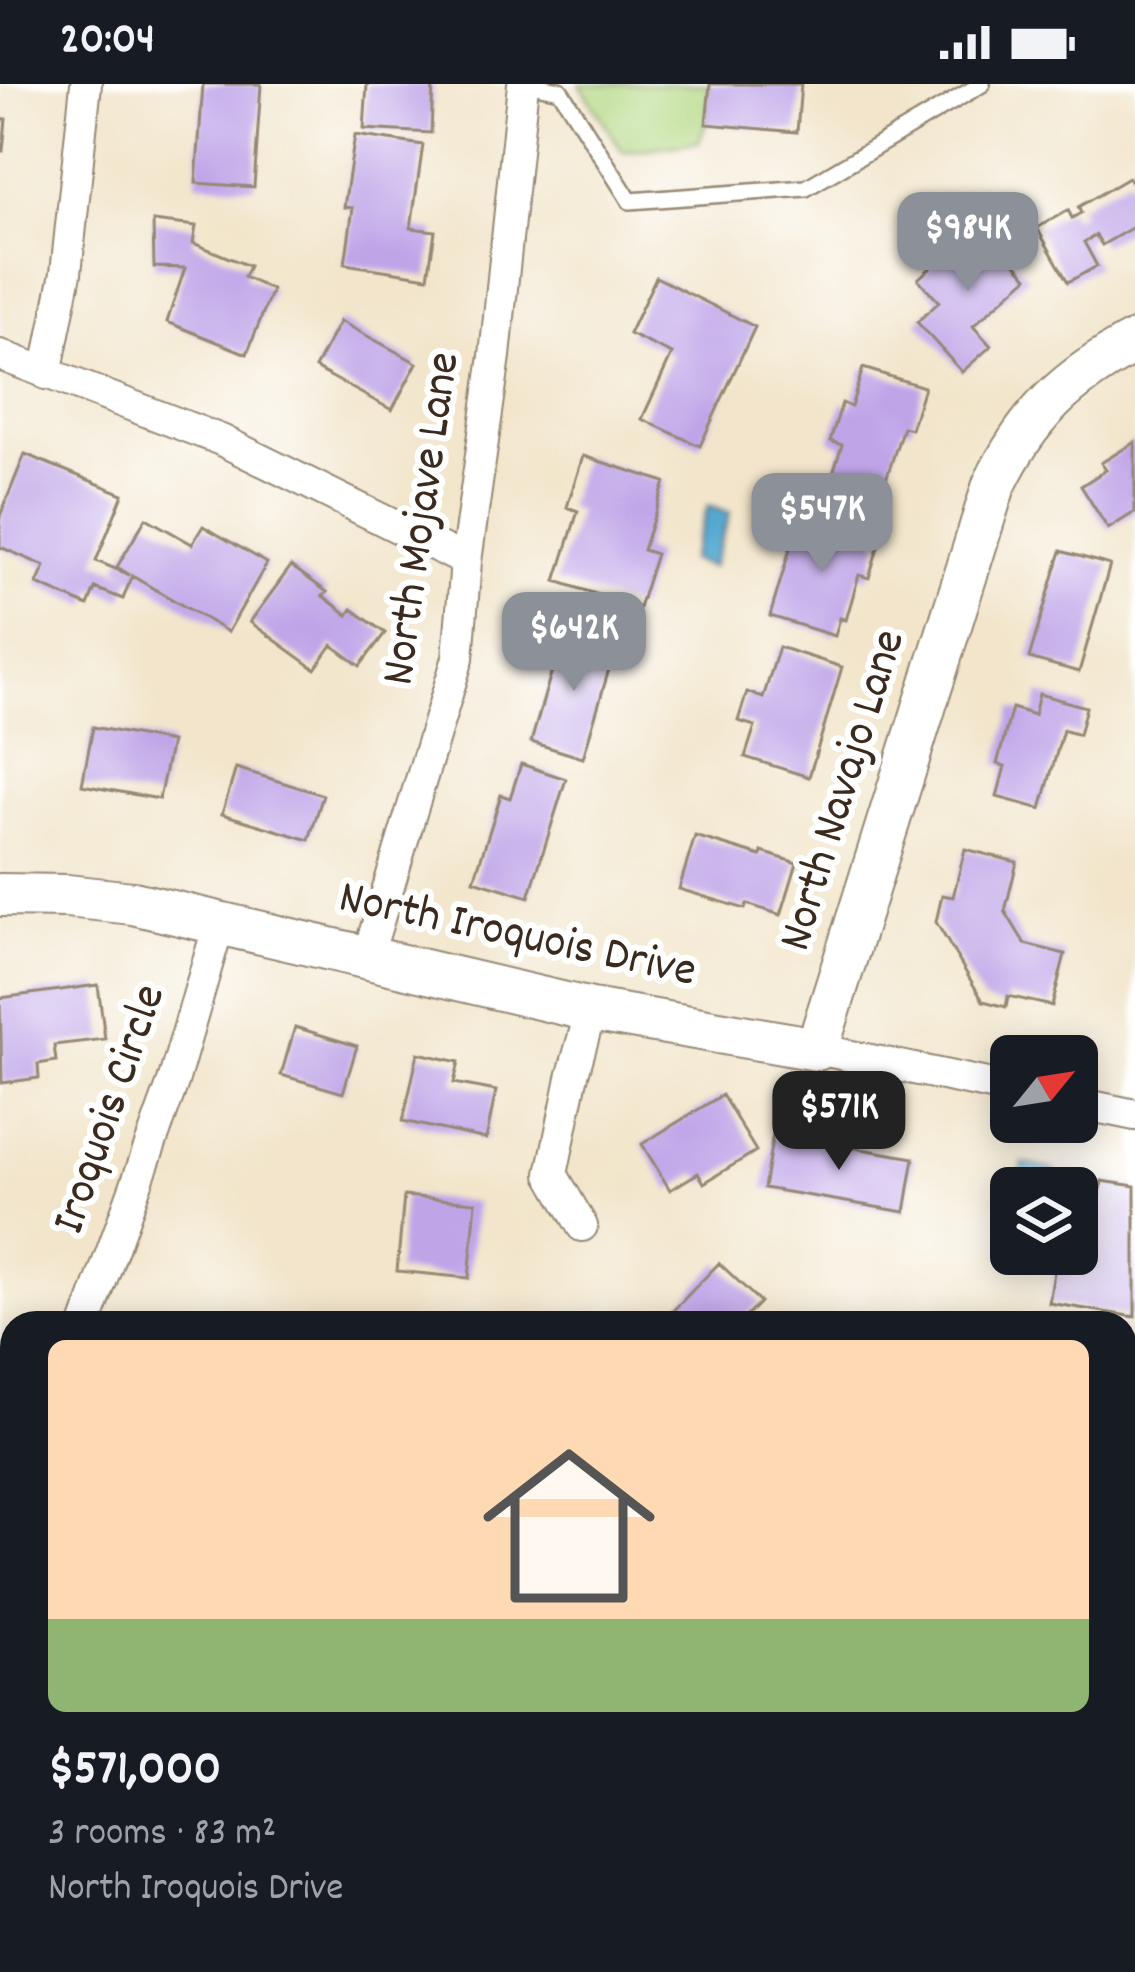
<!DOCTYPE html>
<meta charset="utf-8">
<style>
body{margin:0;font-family:Dekko,sans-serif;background:#20242c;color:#f1f3f6;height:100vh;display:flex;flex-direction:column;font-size:45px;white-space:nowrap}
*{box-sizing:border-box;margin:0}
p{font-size:39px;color:#9ea1a6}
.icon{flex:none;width:66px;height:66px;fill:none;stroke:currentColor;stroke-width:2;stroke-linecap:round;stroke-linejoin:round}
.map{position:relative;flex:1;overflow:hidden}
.side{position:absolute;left:0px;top:1227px;width:1137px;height:663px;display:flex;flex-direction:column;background:#171b24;border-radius:36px 36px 0 0;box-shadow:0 6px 30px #0003}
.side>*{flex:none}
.needle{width:78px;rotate:60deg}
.tools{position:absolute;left:990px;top:951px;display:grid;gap:24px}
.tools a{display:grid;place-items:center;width:108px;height:108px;border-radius:18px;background:#171b24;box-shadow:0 6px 30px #0003;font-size:60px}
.price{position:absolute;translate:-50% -102px;padding:0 27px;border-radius:24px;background:#8c9099;color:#fff;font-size:39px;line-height:78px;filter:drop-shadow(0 3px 6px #0008)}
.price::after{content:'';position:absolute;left:50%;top:72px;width:36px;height:27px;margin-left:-18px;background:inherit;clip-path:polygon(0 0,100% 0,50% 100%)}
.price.on{background:#222;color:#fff}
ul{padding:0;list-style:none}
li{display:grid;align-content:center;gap:24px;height:636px;padding:0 48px}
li+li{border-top:3px solid #363941}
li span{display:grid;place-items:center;height:372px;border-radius:18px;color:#555}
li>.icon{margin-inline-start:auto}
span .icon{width:216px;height:216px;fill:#fffc;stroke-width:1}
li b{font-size:51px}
.status{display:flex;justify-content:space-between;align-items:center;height:84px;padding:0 60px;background:#171b24;direction:ltr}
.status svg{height:33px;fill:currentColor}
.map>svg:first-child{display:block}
.green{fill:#b3d882;stroke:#778150;stroke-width:3}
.water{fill:#54a7d0;stroke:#486877;stroke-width:3}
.building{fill:#bfa5e8}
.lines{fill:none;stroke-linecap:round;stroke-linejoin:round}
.lane-casing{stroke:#968874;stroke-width:20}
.street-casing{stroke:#968874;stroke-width:34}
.secondary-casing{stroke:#968874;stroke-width:46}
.lane{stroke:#fff;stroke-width:15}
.street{stroke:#fff;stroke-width:30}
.secondary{stroke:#fff;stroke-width:42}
.labels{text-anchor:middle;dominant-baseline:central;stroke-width:12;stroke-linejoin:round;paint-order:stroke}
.street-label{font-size:48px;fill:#3b2a1e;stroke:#fff}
</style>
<div class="status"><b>20:04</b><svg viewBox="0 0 49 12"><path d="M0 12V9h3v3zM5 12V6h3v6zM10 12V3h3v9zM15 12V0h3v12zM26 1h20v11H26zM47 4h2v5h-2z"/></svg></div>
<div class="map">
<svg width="1135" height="1888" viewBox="0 0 1135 1888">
<rect width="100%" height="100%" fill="#fff"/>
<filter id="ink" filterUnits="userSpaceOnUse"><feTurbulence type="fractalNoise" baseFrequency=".00833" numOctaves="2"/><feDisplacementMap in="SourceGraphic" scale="24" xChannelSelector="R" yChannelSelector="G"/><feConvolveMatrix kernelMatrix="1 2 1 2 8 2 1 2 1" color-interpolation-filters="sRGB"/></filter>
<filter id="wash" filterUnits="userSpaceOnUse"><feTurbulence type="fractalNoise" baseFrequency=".004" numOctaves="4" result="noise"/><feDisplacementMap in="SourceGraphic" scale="48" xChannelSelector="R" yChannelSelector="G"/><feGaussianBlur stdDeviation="2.7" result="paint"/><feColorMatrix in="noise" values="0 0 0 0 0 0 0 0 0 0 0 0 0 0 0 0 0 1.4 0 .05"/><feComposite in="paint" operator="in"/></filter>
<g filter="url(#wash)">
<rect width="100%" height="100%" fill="#f2e5cb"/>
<!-- green -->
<path class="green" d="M 580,0 L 710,0 L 706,40 L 699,58 L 623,68 Z"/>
<!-- water -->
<path class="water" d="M 708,422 L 730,429 L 712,483 L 690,476 Z
M 1023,1079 L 1055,1086 L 1052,1104 L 1017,1104 Z"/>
<g id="blocks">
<!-- building -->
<path class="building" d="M 203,0 L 261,0 L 254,103 L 196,99 Z
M 367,0 L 433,0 L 431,49 L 364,45 Z
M 710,0 L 801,0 L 797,48 L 706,40 Z
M 0,34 L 6,35 L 3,67 L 0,67 Z
M 355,51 L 423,61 L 411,144 L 435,147 L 428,193 L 345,180 L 353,124 L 344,123 Z
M 1128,94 L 1135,105 L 1135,142 L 1102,161 L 1096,151 L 1084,158 L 1097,182 L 1068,198 L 1037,144 L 1068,126 L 1072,134 L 1081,129 L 1078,123 Z
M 153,137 L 196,142 L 193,159 L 249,182 L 244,193 L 272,206 L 247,270 L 167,238 L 185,184 L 154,183 Z
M 980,139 L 1028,193 L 973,242 L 991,262 L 962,288 L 917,238 L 939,218 L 918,195 Z
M 656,193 L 755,243 L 700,362 L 642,335 L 672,270 L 629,250 Z
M 340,237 L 417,279 L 392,326 L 315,284 Z
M 863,284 L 924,303 L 911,345 L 903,343 L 880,414 L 830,399 L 842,361 L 830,357 L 842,319 L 851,323 Z
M 1135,358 L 1135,428 L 1108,445 L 1081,402 L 1106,386 L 1101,379 Z
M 25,370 L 123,410 L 96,477 L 130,491 L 117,483 L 146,434 L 192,460 L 203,442 L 267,479 L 228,548 L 132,492 L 123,515 L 95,504 L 88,522 L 37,500 L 45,482 L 0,463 L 0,432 Z
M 583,372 L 665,398 L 643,466 L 656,470 L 639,524 L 556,497 L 578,427 L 567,423 Z
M 800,431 L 880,456 L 869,494 L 859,491 L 846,536 L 840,534 L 835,552 L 770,532 Z
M 1061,467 L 1110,481 L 1079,588 L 1029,574 Z
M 291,482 L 327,508 L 323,512 L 348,531 L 352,525 L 385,549 L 360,582 L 332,561 L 315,585 L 250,538 Z
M 564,545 L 616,561 L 583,674 L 531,658 Z
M 779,563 L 842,583 L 809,693 L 745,673 L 755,642 L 738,637 L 747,608 L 763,614 Z
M 1039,610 L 1086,623 L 1079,651 L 1063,646 L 1041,725 L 997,713 L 1005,682 L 997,680 L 1012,624 L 1034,631 Z
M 93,643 L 171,658 L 159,715 L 82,701 Z
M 521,680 L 566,695 L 529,813 L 474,796 L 501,711 L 510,714 Z
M 236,684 L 323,711 L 309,756 L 222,730 Z
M 695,752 L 761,772 L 762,768 L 797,779 L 781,831 L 747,820 L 745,825 L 679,805 Z
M 965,765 L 1017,778 L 1005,827 L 1025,860 L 1065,870 L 1052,922 L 1008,912 L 1006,923 L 983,917 L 936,838 L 942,811 L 953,813 Z
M 98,901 L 105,955 L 54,961 L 56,977 L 38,980 L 39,994 L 2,999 L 0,914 Z
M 295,943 L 357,962 L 343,1009 L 281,991 Z
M 418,969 L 459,978 L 454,999 L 496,1007 L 486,1055 L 403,1037 Z
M 722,1011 L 756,1067 L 704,1099 L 698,1089 L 670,1106 L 642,1060 Z
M 773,1050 L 914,1074 L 905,1128 L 764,1104 Z
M 1102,1097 L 1135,1102 L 1135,1233 L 1049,1219 L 1057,1170 L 1077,1170 L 1077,1132 L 1096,1135 Z
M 404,1112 L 476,1118 L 469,1194 L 397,1187 Z
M 719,1179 L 760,1218 L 740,1239 L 661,1239 Z
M 279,1878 L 362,1878 L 358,1888 L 302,1888 Z
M 705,1878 L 716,1878 L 731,1888 L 699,1888 Z
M 894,1878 L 898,1879 L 1017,1878 L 1007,1888 L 991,1888 L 988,1884 L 984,1888 L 884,1888 Z"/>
</g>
</g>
<g filter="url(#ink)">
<use href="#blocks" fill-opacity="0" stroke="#968874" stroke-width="3"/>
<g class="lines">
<!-- lane casing -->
<g class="lane-casing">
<path id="lane" d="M 531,0 L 560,6 L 630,117 L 806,104 L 982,0"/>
</g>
<!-- street casing -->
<g class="street-casing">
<path id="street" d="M 0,271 L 221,356 L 466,477
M 46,290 L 66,189 L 86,0
M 367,874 L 458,574 L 466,477 L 495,272 L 523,0
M 817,965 L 1011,1005
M 1077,1019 L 1135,1031
M 582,1142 L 552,1090 L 572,994 L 591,926
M 86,1239 L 173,998 L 219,840
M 1125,1434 L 1135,1425
M 579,1888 L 585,1878"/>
</g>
<!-- secondary casing -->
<g class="secondary-casing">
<path id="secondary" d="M 0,811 L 67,812 L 133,819 L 591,926 L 817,965 L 994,401 C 1028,331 1067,294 1135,258"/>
</g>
<!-- lane -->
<use href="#lane" class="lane"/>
<!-- street -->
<use href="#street" class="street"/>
<!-- secondary -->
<use href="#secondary" class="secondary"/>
</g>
</g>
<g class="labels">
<!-- street labels -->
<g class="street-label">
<text transform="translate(424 435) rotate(-82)">North Mojave Lane</text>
<text transform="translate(845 707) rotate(-73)">North Navajo Lane</text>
<text transform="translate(517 853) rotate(12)">North Iroquois Drive</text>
<text transform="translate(112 1026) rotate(-71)">Iroquois Circle</text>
</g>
</g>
</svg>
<div class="tools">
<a><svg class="needle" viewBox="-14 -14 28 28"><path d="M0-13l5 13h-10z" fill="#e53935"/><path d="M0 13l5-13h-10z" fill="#9ea1a6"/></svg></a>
<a><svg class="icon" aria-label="layers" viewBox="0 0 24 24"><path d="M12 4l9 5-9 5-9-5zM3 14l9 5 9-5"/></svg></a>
</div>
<b class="price" style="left:968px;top:210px">$984K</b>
<b class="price" style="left:822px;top:491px">$547K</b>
<b class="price" style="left:574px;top:610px">$642K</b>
<b class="price on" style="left:839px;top:1089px">$571K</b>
<section class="side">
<ul>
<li><span style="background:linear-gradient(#ffd9b3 75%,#8fb573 0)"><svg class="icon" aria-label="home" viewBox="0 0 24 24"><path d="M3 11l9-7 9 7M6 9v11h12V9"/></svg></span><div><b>$571,000</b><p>3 rooms · 83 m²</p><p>North Iroquois Drive</p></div></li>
</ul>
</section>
</div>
